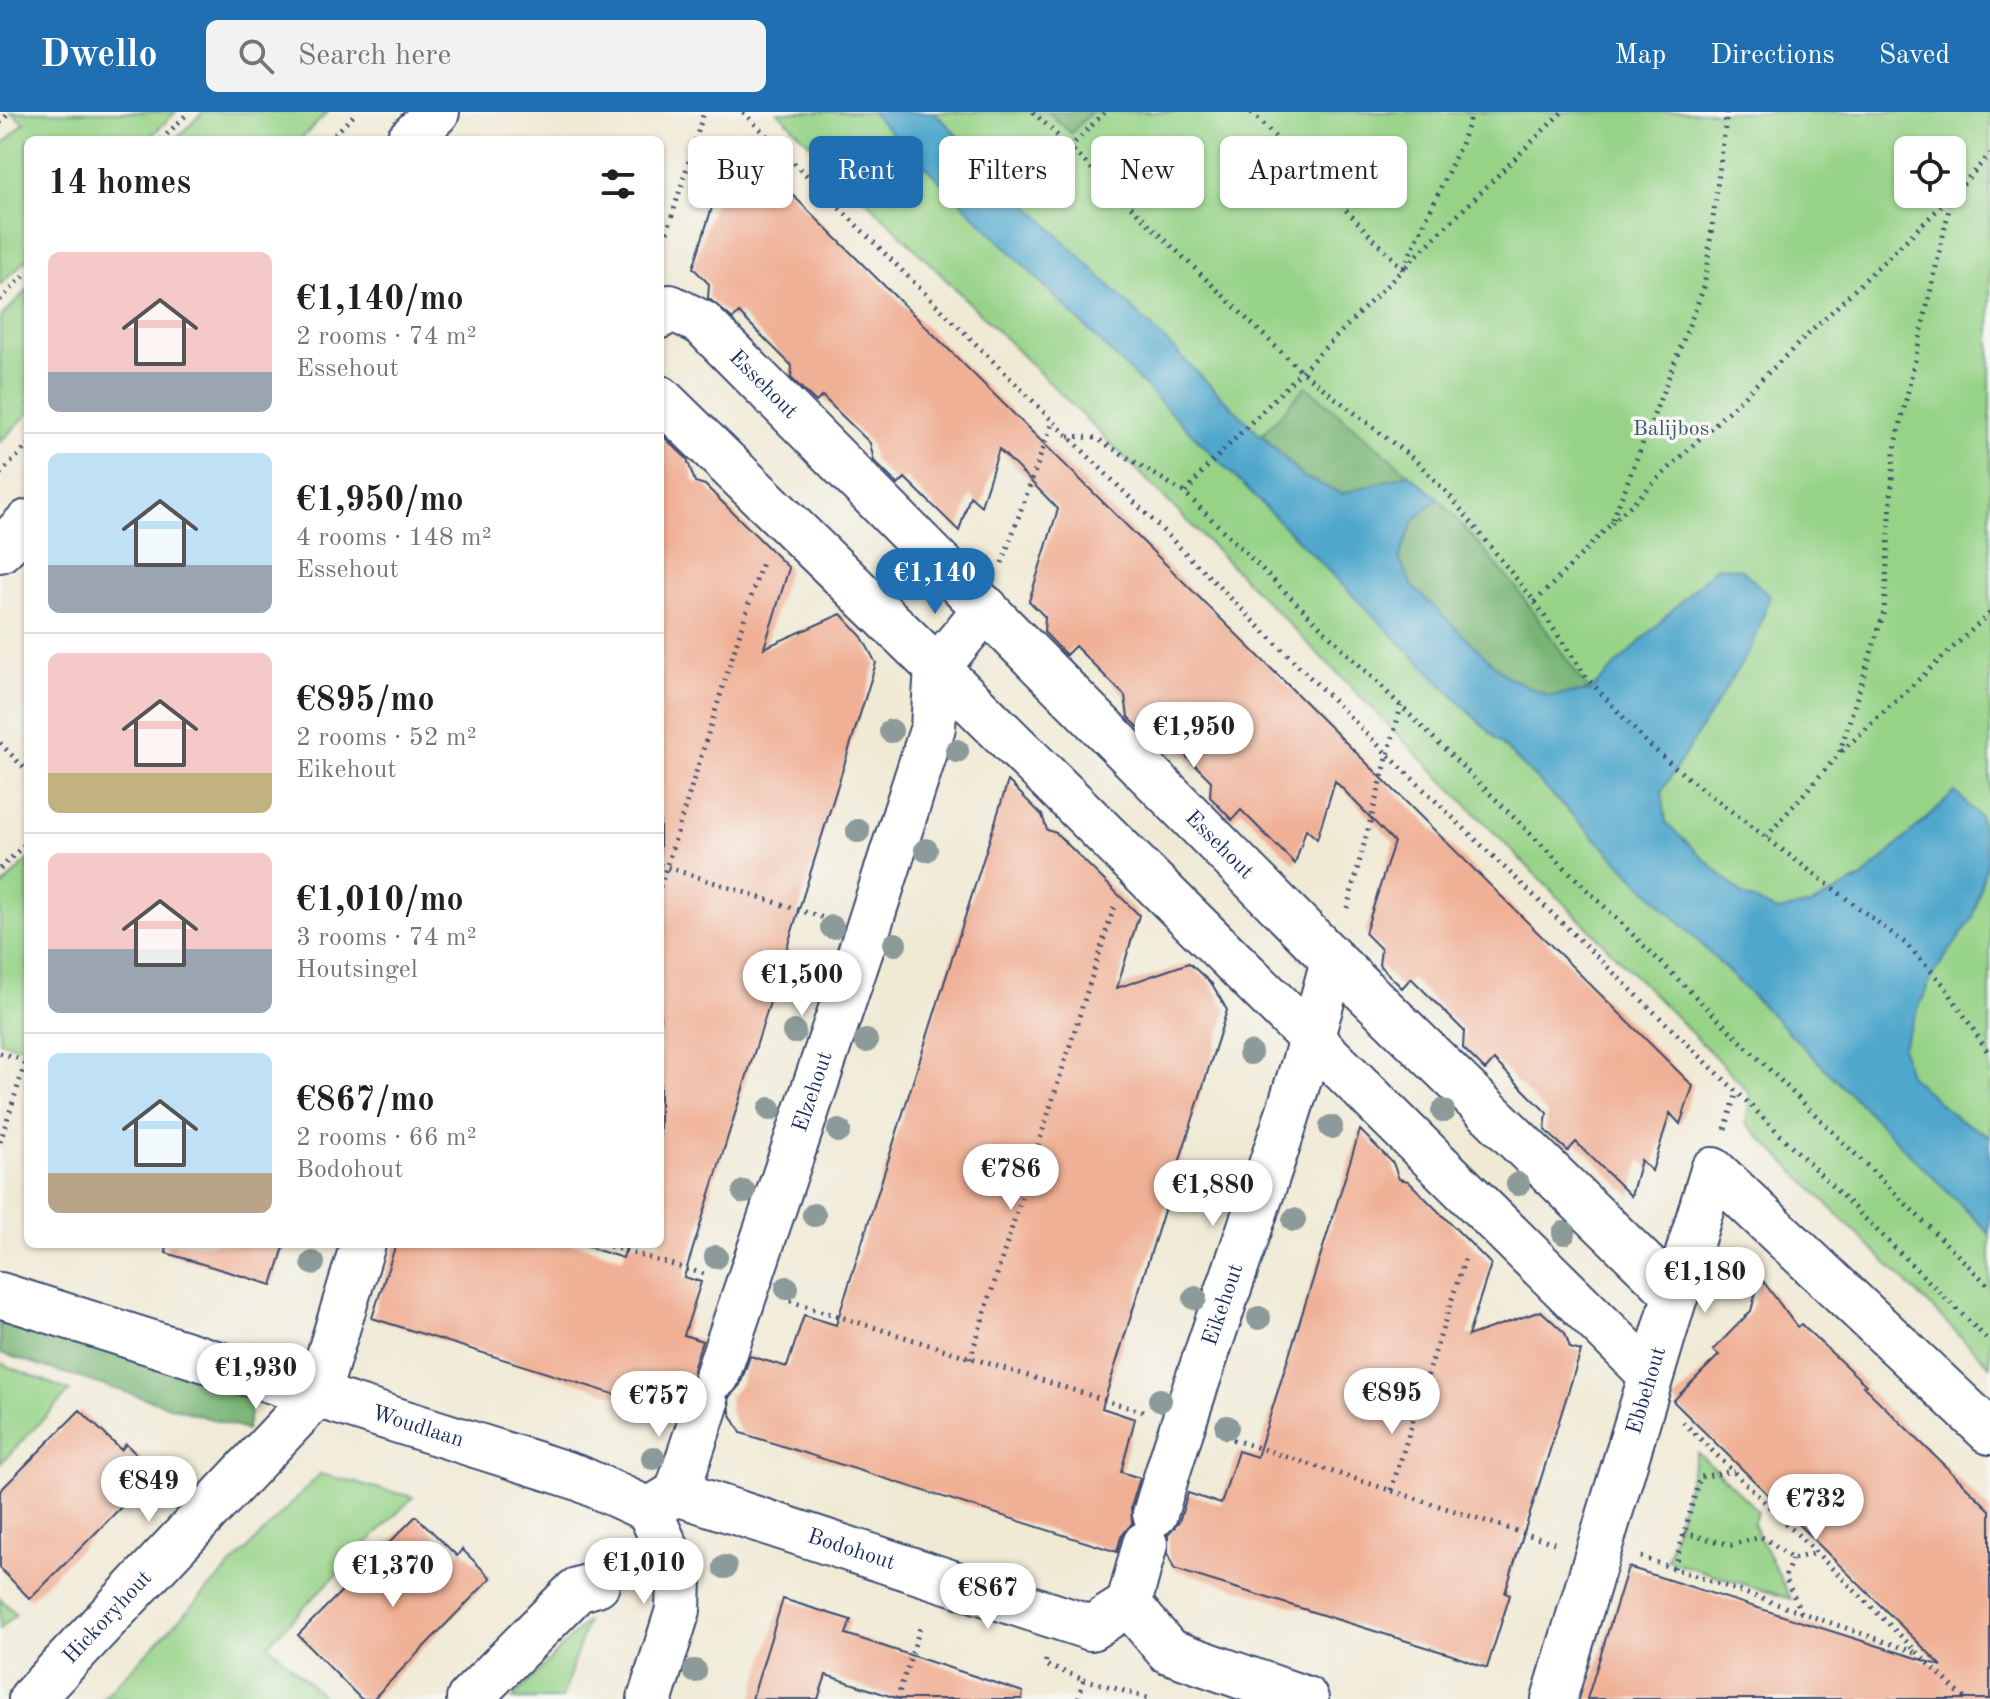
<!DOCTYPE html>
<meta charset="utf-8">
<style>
body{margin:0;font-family:"Old Standard TT",serif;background:#f2f2f2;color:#202124;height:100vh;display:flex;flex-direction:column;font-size:30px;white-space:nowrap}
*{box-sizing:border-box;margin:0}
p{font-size:26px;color:#757577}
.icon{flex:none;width:44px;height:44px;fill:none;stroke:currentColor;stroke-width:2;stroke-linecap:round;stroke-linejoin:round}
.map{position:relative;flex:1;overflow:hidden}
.panel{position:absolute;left:24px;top:24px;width:640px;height:1112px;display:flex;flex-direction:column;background:#fff;border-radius:12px;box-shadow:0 2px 6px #0004}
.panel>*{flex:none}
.banner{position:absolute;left:688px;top:24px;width:760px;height:72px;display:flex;gap:16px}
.tools{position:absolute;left:1894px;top:24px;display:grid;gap:16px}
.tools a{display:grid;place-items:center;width:72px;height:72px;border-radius:12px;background:#fff;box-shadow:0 2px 6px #0004;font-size:40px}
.price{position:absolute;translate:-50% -68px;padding:0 18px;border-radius:28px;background:#fff;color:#222;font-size:26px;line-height:52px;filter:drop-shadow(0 2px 4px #0008)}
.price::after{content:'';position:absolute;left:50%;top:48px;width:24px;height:18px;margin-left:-12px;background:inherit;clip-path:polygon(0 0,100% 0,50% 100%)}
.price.selected{background:#1f6fb2;color:#fff}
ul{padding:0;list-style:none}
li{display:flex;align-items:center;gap:24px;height:200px;padding:0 24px}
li+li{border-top:2px solid #e0e0e0}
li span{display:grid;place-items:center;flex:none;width:224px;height:160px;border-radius:12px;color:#555}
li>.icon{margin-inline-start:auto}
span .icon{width:96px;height:96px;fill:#fffc;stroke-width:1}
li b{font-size:34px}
h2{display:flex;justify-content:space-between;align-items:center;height:96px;padding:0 24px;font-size:34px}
.chip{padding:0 28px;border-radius:12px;background:#fff;box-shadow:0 2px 6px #0004;font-size:28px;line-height:72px}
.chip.selected{background:#1f6fb2;color:#fff}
header{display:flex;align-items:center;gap:48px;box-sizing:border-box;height:112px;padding:0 40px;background:#1f6fb2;color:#fff}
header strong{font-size:38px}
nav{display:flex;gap:44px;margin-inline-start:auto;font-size:28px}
.search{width:560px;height:72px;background:#f2f2f2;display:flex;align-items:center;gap:20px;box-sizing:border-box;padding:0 28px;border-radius:12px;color:#757577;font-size:30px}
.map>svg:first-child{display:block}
.green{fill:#96d387;stroke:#588172;stroke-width:2;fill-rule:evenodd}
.forest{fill:#78b574;stroke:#4a7269;stroke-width:2}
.water{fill:#4fa7cc;stroke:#356b95;stroke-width:2}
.building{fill:#f0b095}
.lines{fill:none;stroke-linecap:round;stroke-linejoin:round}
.minor-casing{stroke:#3b4b70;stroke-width:48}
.path{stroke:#3b4b70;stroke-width:5;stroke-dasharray:2 6;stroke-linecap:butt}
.minor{stroke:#fff;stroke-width:44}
.tree{fill:#8c9a99}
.labels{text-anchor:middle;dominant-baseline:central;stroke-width:7;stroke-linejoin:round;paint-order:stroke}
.street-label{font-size:22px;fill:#1b2f5e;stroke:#f6f6f2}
.park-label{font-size:22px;fill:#3a5868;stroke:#f6f6f2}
</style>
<header>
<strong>Dwello</strong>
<div class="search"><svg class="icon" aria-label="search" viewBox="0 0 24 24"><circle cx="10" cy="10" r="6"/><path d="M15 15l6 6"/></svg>Search here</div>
<nav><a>Map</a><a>Directions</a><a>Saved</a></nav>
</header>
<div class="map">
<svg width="1990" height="1587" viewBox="0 0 1990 1587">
<rect width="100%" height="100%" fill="#f6f6f2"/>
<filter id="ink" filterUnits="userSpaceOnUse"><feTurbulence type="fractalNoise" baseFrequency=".0125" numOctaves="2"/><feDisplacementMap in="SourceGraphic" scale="16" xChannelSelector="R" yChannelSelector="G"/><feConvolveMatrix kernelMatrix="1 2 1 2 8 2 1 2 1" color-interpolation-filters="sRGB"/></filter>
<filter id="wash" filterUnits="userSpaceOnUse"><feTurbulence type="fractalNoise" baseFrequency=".006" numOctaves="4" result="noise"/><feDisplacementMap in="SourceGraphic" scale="32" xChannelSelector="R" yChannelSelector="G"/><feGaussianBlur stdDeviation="1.8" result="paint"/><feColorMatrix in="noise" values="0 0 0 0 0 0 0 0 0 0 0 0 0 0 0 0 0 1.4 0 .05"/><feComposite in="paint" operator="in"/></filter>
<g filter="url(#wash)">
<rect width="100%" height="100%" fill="#f0ead5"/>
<!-- green -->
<path class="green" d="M 11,0 L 176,0 L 147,28 L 28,28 L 28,146 L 0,173 L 0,35 L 24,11 Z
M 203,0 L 328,0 L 300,28 L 175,28 Z
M 778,0 L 871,0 L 1990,1122 L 1990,1254 L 1746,1011 L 1750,982 L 1729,959 L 1141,362 Z
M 898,0 L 1990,0 L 1990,1102 ZM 1908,38 L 1952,38 L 1952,82 L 1908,82 Z
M 28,177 L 28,302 L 0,330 L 0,206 Z
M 28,747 L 28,937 L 0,929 L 0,777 Z
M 0,1251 L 70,1279 L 0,1352 Z
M 1697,1340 L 1758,1399 L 1753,1412 L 1791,1487 L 1667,1448 Z
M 320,1362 L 413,1385 L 268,1532 L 326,1587 L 102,1587 Z
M 0,1486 L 16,1502 L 0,1517 Z
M 587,1509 L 562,1587 L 512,1587 Z"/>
<!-- forest -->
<path class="forest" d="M 1048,0 L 1091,0 L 1071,21 Z
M 1306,274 L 1409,362 L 1342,382 L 1303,365 L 1262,323 Z
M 1438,386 L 1515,474 L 1589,579 L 1548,584 L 1506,565 L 1412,474 L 1398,445 L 1414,408 Z
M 0,1204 L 255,1284 L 246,1318 L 0,1241 Z"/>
<!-- water -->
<path class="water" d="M 871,0 L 934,0 L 1303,365 L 1342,382 L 1409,362 L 1438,386 L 1414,408 L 1399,446 L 1412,474 L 1506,564 L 1548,584 L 1590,579 L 1717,454 L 1741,457 L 1770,484 L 1753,533 L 1662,679 L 1666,711 L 1744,784 L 1777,799 L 1811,793 L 1862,766 L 1955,680 L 1980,705 L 1988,746 L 1973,806 L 1932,864 L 1902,936 L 1909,963 L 1956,1006 L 1990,1024 L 1990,1122 Z"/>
<g id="blocks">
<!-- building -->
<path class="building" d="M 734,25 L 1693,974 L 1680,1012 L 1670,1001 L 1652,1059 L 1641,1048 L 1631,1084 L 1576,1030 L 1568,1039 L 1545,1018 L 1547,1001 L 1494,948 L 1485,958 L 1463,936 L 1464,919 L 1411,866 L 1402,876 L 1379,853 L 1381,837 L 1365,821 L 1394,730 L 1335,669 L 1317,727 L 1306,717 L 1295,752 L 1241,698 L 1232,708 L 1210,685 L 1211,669 L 1158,616 L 1149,625 L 1128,605 L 1125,584 L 1075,534 L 1066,543 L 1044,520 L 1045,505 L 1029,489 L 1058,397 L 999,337 L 981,394 L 970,384 L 959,419 L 905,366 L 898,373 L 874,349 L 870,331 L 822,284 L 816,290 L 791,266 L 792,254 L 739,201 L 733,207 L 708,186 L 709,172 L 693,156 Z
M 660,321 L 687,347 L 695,370 L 705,373 L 789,456 L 764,536 L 841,502 L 862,525 L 876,551 L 684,1165 L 701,1170 L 684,1223 L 702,1229 L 693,1257 L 694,1272 L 683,1284 L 677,1302 L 372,1206 L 396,1132 L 578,1132 L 623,1146 L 627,1132 L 660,1132 Z
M 1008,669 L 1042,703 L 1047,718 L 1056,721 L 1139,803 L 1117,876 L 1189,851 L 1212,872 L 1227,898 L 1102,1296 L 1135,1307 L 1121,1360 L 1140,1366 L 1131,1395 L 1132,1411 L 1121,1425 L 1117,1440 L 741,1321 L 730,1301 L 729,1285 L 740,1273 L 750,1244 L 787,1255 L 804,1203 L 836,1213 Z
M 1360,1018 L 1393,1051 L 1399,1067 L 1408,1069 L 1491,1152 L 1468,1224 L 1541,1199 L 1565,1221 L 1570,1236 L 1581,1239 L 1505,1481 L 1510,1483 L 1487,1556 L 1452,1543 L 1174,1457 L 1168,1442 L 1168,1423 L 1179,1410 L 1188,1381 L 1221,1392 L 1238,1339 L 1257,1345 Z
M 167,1132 L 285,1132 L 272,1173 L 166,1141 Z
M 1760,1165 L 1797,1215 L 1801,1212 L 1866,1273 L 1863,1274 L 1990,1398 L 1990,1587 L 1587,1587 L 1628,1455 L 1942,1554 L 1673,1289 L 1719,1243 L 1713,1238 L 1751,1199 Z
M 80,1298 L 121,1338 L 126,1332 L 155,1361 L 30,1487 L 0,1456 L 0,1379 Z
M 416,1404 L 457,1444 L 462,1437 L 491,1466 L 373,1587 L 361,1587 L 298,1523 Z
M 783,1487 L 851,1508 L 846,1522 L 1023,1580 L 1022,1587 L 899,1587 L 826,1563 L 818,1587 L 752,1587 Z"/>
</g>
</g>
<g filter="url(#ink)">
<use href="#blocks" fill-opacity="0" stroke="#3b4b70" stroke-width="2"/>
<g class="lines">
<!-- minor casing -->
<g class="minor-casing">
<g id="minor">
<path d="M 409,28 L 437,0"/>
<path id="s1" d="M 660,204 L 670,195 L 702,211 L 1333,848 L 1676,1183"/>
<path d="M 660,286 L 937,556 L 1651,1263"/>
<path d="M 0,438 L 28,410"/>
<path id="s2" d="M 0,1183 L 532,1351 L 579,1366 L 649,1398"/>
<path id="s3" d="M 717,1264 L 867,820 L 933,615 L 937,556 L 986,496"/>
<path d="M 677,1381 L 706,1293"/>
<path id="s4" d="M 649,1398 L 677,1381 L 1091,1516 L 1129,1492 L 1168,1539 L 1306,1587"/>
<path d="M 649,1398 L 679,1464 L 678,1498 L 650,1587"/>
<path id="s5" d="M 1155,1402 C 1210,1215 1285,1035 1333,848"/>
<path d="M 1129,1492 L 1145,1432"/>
<path id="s6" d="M 31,1587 L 317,1283 L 363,1132"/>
<path d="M 469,1587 L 577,1478 L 597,1472"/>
<path id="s7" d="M 1554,1587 L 1713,1058 L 1990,1320"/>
</g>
</g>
<!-- path -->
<path class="path" d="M 743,0 L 1388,643 L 1737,980 L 1990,1230
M 1033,0 L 1301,259 L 1416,349 L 1450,384 L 1535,490 L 1588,567 L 1646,630 L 1689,667 L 1905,831 L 1944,873 L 1990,943
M 1472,0 L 1461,32 L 1403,157 L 1562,0
M 1727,0 L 1704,175 L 1611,412 L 1952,84 L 1894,341 L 1884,500 L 1839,642 L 1990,501
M 0,11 L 10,0
M 161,28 L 189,0
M 329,28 L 357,0
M 1069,36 L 1105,0
M 1952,84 L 1990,42
M 660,143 L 704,0
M 0,188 L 28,160
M 1069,324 L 1096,326 L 1185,381 L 1990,1175
M 0,362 L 28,333
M 1186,381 L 1204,358 L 1403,157 L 1251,0
M 1002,451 L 1053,309
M 1535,490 L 1611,412
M 0,631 L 28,660
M 1766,725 L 1839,642
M 660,753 L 827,807
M 0,757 L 28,729
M 660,775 L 763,447
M 1347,796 L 1401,594
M 0,941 L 27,949
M 1725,1017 L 1737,980
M 0,1030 L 26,949
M 602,1132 L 704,1162
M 790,1189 L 1143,1300
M 970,1247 L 1114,795
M 1683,1310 L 1965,1587
M 1225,1325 L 1554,1431
M 1391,1378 L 1466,1143
M 1684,1421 L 1731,1433 L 1761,1425 L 1774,1432 L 1792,1447 L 1816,1441
M 1641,1445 L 1915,1540
M 1792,1447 L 1785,1465 L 1801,1500
M 1674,1456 L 1700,1365 L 1734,1359
M 1046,1548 L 1045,1553 L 1084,1567 L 1078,1587
M 1084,1567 L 1151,1587
M 897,1587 L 920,1516"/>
<!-- minor -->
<use href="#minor" class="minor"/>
</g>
<!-- trees -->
<g class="tree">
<circle cx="891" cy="619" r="12"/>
<circle cx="957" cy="639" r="12"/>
<circle cx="858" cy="719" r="12"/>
<circle cx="926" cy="738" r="12"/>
<circle cx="832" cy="815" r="12"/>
<circle cx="895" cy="832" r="12"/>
<circle cx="794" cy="920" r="12"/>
<circle cx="866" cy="929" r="12"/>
<circle cx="1250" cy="941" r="12"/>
<circle cx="770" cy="997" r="12"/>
<circle cx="1443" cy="999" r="12"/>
<circle cx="1331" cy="1015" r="12"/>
<circle cx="839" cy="1019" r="12"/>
<circle cx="1518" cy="1072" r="12"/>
<circle cx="744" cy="1080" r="12"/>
<circle cx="1228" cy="1083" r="12"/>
<circle cx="814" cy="1103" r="12"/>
<circle cx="1294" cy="1108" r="12"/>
<circle cx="1564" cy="1121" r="12"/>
<circle cx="716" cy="1145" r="12"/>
<circle cx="313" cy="1151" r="12"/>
<circle cx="787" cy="1176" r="12"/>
<circle cx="1195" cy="1186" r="12"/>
<circle cx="1259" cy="1206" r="12"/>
<circle cx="1160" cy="1288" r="12"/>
<circle cx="1227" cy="1315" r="12"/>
<circle cx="653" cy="1346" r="12"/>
<circle cx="725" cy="1455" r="12"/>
<circle cx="695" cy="1559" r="12"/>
</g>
</g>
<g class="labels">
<!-- street labels -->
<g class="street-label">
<text stroke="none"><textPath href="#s1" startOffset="136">Essehout</textPath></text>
<text stroke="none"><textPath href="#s1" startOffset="784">Essehout</textPath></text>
<text stroke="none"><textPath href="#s3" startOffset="300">Elzehout</textPath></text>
<text stroke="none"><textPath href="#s5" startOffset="220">Eikehout</textPath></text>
<text stroke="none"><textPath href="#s7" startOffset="322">Ebbehout</textPath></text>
<text stroke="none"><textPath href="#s2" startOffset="438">Woudlaan</textPath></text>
<text stroke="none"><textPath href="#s4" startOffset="216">Bodohout</textPath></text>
<text stroke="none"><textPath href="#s6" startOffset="112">Hickoryhout</textPath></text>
</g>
<!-- park labels -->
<g class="park-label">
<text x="1671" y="317">Balijbos</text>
</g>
</g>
</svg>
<div class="tools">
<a><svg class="icon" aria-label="locate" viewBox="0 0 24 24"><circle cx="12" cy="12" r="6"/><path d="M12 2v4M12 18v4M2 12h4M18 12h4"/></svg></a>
</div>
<b class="price selected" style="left:935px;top:504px">€1,140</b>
<b class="price" style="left:1194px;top:658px">€1,950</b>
<b class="price" style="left:802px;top:906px">€1,500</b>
<b class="price" style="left:1011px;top:1100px">€786</b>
<b class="price" style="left:1213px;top:1116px">€1,880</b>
<b class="price" style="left:1705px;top:1203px">€1,180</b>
<b class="price" style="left:256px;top:1299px">€1,930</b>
<b class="price" style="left:1392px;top:1324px">€895</b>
<b class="price" style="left:659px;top:1327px">€757</b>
<b class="price" style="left:149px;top:1412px">€849</b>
<b class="price" style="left:1816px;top:1430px">€732</b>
<b class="price" style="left:644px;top:1494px">€1,010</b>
<b class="price" style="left:393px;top:1497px">€1,370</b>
<b class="price" style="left:988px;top:1519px">€867</b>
<div class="banner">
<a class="chip">Buy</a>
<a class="chip selected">Rent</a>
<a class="chip">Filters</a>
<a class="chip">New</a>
<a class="chip">Apartment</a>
</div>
<section class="panel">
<h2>14 homes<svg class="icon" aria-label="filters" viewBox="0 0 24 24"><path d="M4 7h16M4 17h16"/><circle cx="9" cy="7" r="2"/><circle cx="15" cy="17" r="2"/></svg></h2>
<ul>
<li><span style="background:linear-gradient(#f6c9c9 75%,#9aa5b1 0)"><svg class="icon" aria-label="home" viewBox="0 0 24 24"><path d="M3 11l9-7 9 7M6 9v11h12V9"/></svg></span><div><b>€1,140/mo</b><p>2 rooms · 74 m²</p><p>Essehout</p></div></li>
<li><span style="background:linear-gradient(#bfe0f5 70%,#9aa5b1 0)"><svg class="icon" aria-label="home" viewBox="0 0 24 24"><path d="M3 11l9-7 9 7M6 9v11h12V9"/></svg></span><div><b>€1,950/mo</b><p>4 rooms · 148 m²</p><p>Essehout</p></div></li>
<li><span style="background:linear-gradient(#f6c9c9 75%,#c2b280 0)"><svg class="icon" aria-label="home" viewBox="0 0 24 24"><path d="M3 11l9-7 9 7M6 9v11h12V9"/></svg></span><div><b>€895/mo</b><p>2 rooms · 52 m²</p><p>Eikehout</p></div></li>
<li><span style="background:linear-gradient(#f6c9c9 60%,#9aa5b1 0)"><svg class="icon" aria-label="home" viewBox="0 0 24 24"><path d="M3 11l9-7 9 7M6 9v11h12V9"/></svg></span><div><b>€1,010/mo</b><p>3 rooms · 74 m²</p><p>Houtsingel</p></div></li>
<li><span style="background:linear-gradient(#bfe0f5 75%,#b9a48a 0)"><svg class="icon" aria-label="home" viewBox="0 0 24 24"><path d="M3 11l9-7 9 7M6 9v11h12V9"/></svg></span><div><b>€867/mo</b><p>2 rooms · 66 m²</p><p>Bodohout</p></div></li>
</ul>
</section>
</div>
